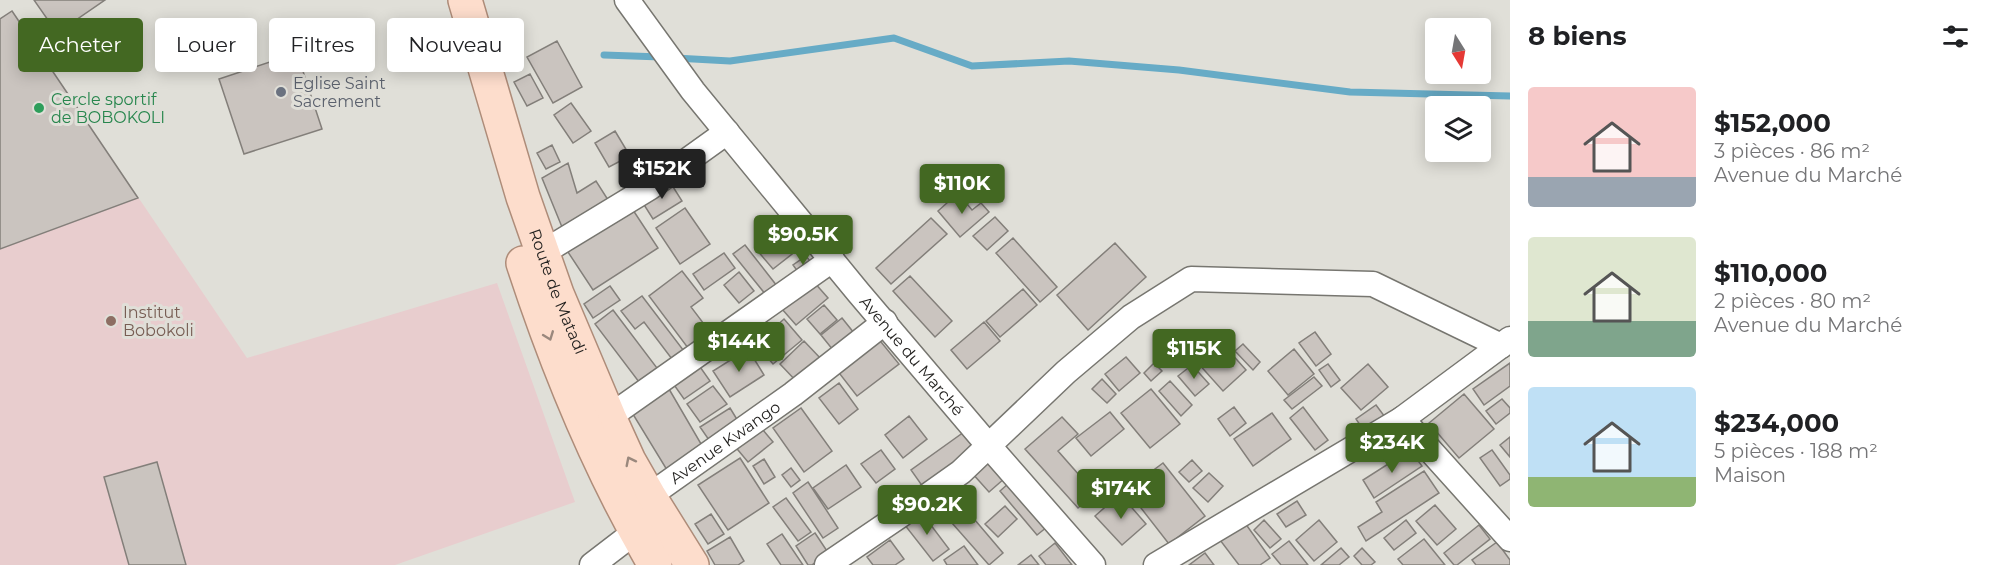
<!DOCTYPE html>
<html lang="fr">
<meta charset="utf-8">
<style>
body{margin:0;font-family:Montserrat,sans-serif;background:#f2f2f2;color:#202124;height:100vh;display:flex;flex-direction:column;font-size:22px;white-space:nowrap}
*{box-sizing:border-box;margin:0}
p{font-size:20px;color:#757577}
.icon{flex:none;width:33px;height:33px;fill:none;stroke:currentColor;stroke-width:2;stroke-linecap:round;stroke-linejoin:round}
.map{position:relative;flex:1;overflow:hidden}
.sheet{display:flex;flex-direction:column;background:#fff;width:480px}
.sheet>*{flex:none}
.guide{position:absolute;left:18px;top:18px;width:570px;height:54px;display:flex;gap:12px}
.needle{width:39px;rotate:169deg}
.fabs{position:absolute;left:1425px;top:18px;display:grid;gap:12px}
.fabs a{display:grid;place-items:center;width:66px;height:66px;border-radius:6px;background:#fff;box-shadow:0 3px 15px #0003;font-size:30px}
.price{position:absolute;translate:-50% -51px;padding:0 14px;border-radius:6px;background:#436822;color:#fff;font-size:20px;line-height:39px;filter:drop-shadow(0 2px 3px #0008)}
.price::after{content:'';position:absolute;left:50%;top:36px;width:18px;height:14px;margin-left:-9px;background:inherit;clip-path:polygon(0 0,100% 0,50% 100%)}
.price.selected{background:#222;color:#fff}
ul{padding:0;list-style:none}
li{display:flex;align-items:center;gap:18px;height:150px;padding:0 18px}
li span{display:grid;place-items:center;flex:none;width:168px;height:120px;border-radius:6px;color:#555}
li>.icon{margin-inline-start:auto}
span .icon{width:72px;height:72px;fill:#fffc;stroke-width:1}
li b{font-size:26px}
h2{display:flex;justify-content:space-between;align-items:center;height:72px;padding:0 18px;font-size:26px}
.chip{padding:0 21px;border-radius:6px;background:#fff;box-shadow:0 3px 15px #0003;font-size:21px;line-height:54px}
.chip.selected{background:#436822;color:#fff}
main{display:flex;flex:1;min-height:0}
.map>svg:first-child{display:block}
.education{fill:#e8cdce}
.lines{fill:none;stroke-linecap:round;stroke-linejoin:round}
.stream{stroke:#67abc6;stroke-width:7}
.building{fill:#cac4bf;stroke:#837f7a;stroke-width:1.5}
.minor-casing{stroke:#777670;stroke-width:27}
.primary-casing{stroke:#ae8c79;stroke-width:36}
.minor{stroke:#fff;stroke-width:24}
.primary{stroke:#fdddcc;stroke-width:33}
.oneway{stroke:#9a887d}
.worship-dot{fill:#6b7280;stroke:#e0dfd8;stroke-width:2}
.leisure-dot{fill:#2e9e5b;stroke:#e0dfd8;stroke-width:2}
.education-dot{fill:#8d6e63;stroke:#e0dfd8;stroke-width:2}
.labels{text-anchor:middle;dominant-baseline:central;stroke-width:6;stroke-linejoin:round;paint-order:stroke}
.worship-label{font-size:16px;fill:#5b616d;stroke:#e0dfd8;text-anchor:start}
.leisure-label{font-size:16px;fill:#27864d;stroke:#e0dfd8;text-anchor:start}
.street-label{font-size:16px;fill:#201f1d;stroke:#e0dfd8}
.education-label{font-size:16px;fill:#785e54;stroke:#e0dfd8;text-anchor:start}
</style>
<main>
<div class="map">
<svg width="1510" height="565" viewBox="0 0 1510 565">
<rect width="100%" height="100%" fill="#e0dfd8"/>
<!-- education -->
<path class="education" d="M 12,11 L 247,358 L 497,283 L 575,502 L 395,565 L 0,565 L 0,19 Z"/>
<g class="lines">
<!-- stream -->
<path class="stream" d="M 604,55 L 661,57
M 675,58 L 730,61 L 894,38 L 972,66 L 1069,61 L 1179,70 L 1350,92 L 1510,96"/>
</g>
<!-- building -->
<path class="building" d="M 34,0 L 105,0 L 57,33 Z
M 12,11 L 138,198 L 0,249 L 0,19 Z
M 557,41 L 582,87 L 553,103 L 527,57 Z
M 297,53 L 322,129 L 244,154 L 219,79 Z
M 530,74 L 543,98 L 527,106 L 514,82 Z
M 571,103 L 591,131 L 573,143 L 554,115 Z
M 615,131 L 630,156 L 609,167 L 595,143 Z
M 552,145 L 560,162 L 546,169 L 537,153 Z
M 568,163 L 577,193 L 596,181 L 610,203 L 564,232 L 542,178 Z
M 670,182 L 682,201 L 653,219 L 641,200 Z
M 958,193 L 972,210 L 981,203 L 989,212 L 960,237 L 938,211 Z
M 631,207 L 658,248 L 593,290 L 566,249 Z
M 685,208 L 710,244 L 680,264 L 656,228 Z
M 995,217 L 1008,231 L 987,250 L 973,236 Z
M 931,218 L 947,234 L 891,284 L 876,268 Z
M 779,230 L 796,251 L 773,269 L 756,249 Z
M 1013,238 L 1057,287 L 1040,302 L 996,253 Z
M 1115,243 L 1146,277 L 1088,330 L 1057,295 Z
M 745,245 L 777,286 L 766,295 L 733,254 Z
M 724,253 L 735,268 L 704,290 L 693,274 Z
M 806,256 L 814,266 L 801,276 L 793,265 Z
M 682,271 L 703,298 L 691,307 L 710,332 L 688,348 L 649,296 Z
M 739,272 L 754,291 L 739,303 L 724,285 Z
M 910,276 L 952,321 L 935,337 L 893,291 Z
M 813,281 L 828,298 L 796,325 L 782,309 Z
M 610,286 L 620,300 L 593,318 L 584,304 Z
M 1023,289 L 1037,305 L 1000,337 L 986,321 Z
M 642,296 L 687,355 L 675,363 L 644,322 L 635,329 L 621,311 Z
M 824,305 L 837,320 L 820,334 L 807,319 Z
M 613,310 L 657,368 L 639,382 L 595,324 Z
M 842,318 L 854,333 L 833,350 L 821,335 Z
M 784,319 L 802,340 L 773,364 L 756,344 Z
M 984,322 L 1000,341 L 967,369 L 951,350 Z
M 1315,332 L 1331,354 L 1316,366 L 1299,343 Z
M 877,337 L 899,364 L 857,396 L 836,369 Z
M 804,341 L 822,360 L 798,383 L 780,364 Z
M 1220,341 L 1246,370 L 1223,391 L 1197,362 Z
M 1169,344 L 1179,355 L 1166,367 L 1155,356 Z
M 1243,344 L 1260,362 L 1253,370 L 1235,351 Z
M 748,349 L 764,375 L 730,397 L 713,371 Z
M 1294,349 L 1314,374 L 1288,395 L 1268,371 Z
M 1126,357 L 1140,373 L 1119,391 L 1105,374 Z
M 1154,363 L 1162,371 L 1151,381 L 1144,373 Z
M 1510,363 L 1510,386 L 1484,405 L 1473,389 Z
M 698,364 L 710,381 L 684,399 L 672,382 Z
M 1328,364 L 1340,380 L 1331,387 L 1319,370 Z
M 1368,364 L 1388,387 L 1361,410 L 1341,388 Z
M 1192,365 L 1209,384 L 1195,396 L 1178,376 Z
M 1314,377 L 1322,386 L 1292,409 L 1284,400 Z
M 1102,379 L 1116,394 L 1107,403 L 1092,389 Z
M 1170,381 L 1192,405 L 1181,416 L 1159,391 Z
M 839,383 L 858,409 L 839,424 L 819,398 Z
M 713,386 L 727,404 L 700,422 L 687,404 Z
M 669,389 L 704,449 L 667,470 L 631,411 Z
M 1151,389 L 1180,424 L 1150,448 L 1121,413 Z
M 1464,394 L 1494,429 L 1459,458 L 1429,423 Z
M 1502,399 L 1510,408 L 1510,413 L 1496,424 L 1486,411 Z
M 1376,405 L 1385,417 L 1364,431 L 1356,419 Z
M 1234,407 L 1246,423 L 1230,436 L 1218,419 Z
M 1303,407 L 1328,440 L 1315,450 L 1290,418 Z
M 730,408 L 738,421 L 709,440 L 700,427 Z
M 801,408 L 832,451 L 804,472 L 773,428 Z
M 1110,412 L 1124,429 L 1091,456 L 1076,438 Z
M 1272,413 L 1291,439 L 1253,466 L 1234,439 Z
M 909,416 L 927,439 L 903,458 L 885,435 Z
M 1062,417 L 1078,434 L 1058,451 L 1095,493 L 1078,508 L 1025,449 Z
M 758,424 L 773,442 L 748,462 L 733,444 Z
M 964,432 L 976,449 L 923,487 L 911,470 Z
M 1510,437 L 1510,457 L 1500,445 Z
M 881,450 L 895,469 L 876,483 L 861,464 Z
M 1410,450 L 1422,466 L 1374,498 L 1363,480 Z
M 1492,450 L 1510,475 L 1510,479 L 1500,486 L 1480,458 Z
M 740,458 L 769,503 L 728,530 L 698,485 Z
M 764,459 L 775,477 L 764,484 L 753,466 Z
M 988,459 L 1005,478 L 989,492 L 972,473 Z
M 1192,460 L 1202,471 L 1189,482 L 1179,472 Z
M 157,462 L 186,565 L 129,565 L 104,477 Z
M 1163,463 L 1205,516 L 1169,544 L 1127,490 Z
M 846,465 L 861,487 L 828,509 L 813,488 Z
M 791,468 L 800,480 L 791,487 L 782,475 Z
M 1424,471 L 1439,493 L 1366,541 L 1358,527 L 1382,512 L 1376,502 Z
M 1209,473 L 1223,486 L 1208,502 L 1193,488 Z
M 808,482 L 838,528 L 823,538 L 793,493 Z
M 1009,483 L 1047,527 L 1037,535 L 1000,491 Z
M 952,493 L 1003,553 L 989,565 L 937,506 Z
M 1120,494 L 1146,524 L 1122,545 L 1095,516 Z
M 786,498 L 811,532 L 798,541 L 773,507 Z
M 1297,501 L 1306,515 L 1286,527 L 1277,514 Z
M 1435,505 L 1456,529 L 1437,545 L 1416,521 Z
M 1005,506 L 1017,519 L 998,537 L 985,524 Z
M 921,512 L 949,549 L 933,561 L 904,524 Z
M 711,514 L 724,534 L 708,544 L 695,524 Z
M 1264,520 L 1281,539 L 1270,548 L 1254,530 Z
M 1319,520 L 1337,542 L 1314,561 L 1296,540 Z
M 1406,520 L 1416,533 L 1394,550 L 1384,538 Z
M 1245,523 L 1270,558 L 1260,565 L 1239,565 L 1220,540 Z
M 1479,525 L 1490,539 L 1457,565 L 1454,565 L 1444,553 Z
M 815,533 L 829,554 L 812,565 L 808,565 L 796,546 Z
M 782,534 L 803,565 L 781,565 L 767,544 Z
M 730,537 L 744,561 L 738,565 L 715,565 L 707,551 Z
M 1424,539 L 1445,565 L 1403,565 L 1398,559 Z
M 890,540 L 904,559 L 895,565 L 873,565 L 867,557 Z
M 1289,541 L 1308,565 L 1281,565 L 1272,554 Z
M 1497,542 L 1510,560 L 1510,565 L 1476,565 L 1472,560 Z
M 1055,543 L 1072,565 L 1046,565 L 1039,556 Z
M 964,546 L 978,565 L 947,565 L 944,560 Z
M 1341,548 L 1349,557 L 1339,565 L 1321,565 Z
M 1362,548 L 1375,562 L 1371,565 L 1362,565 L 1354,556 Z
M 1205,553 L 1214,565 L 1189,565 Z
M 1031,555 L 1039,565 L 1018,565 Z"/>
<g class="lines">
<!-- minor casing -->
<g class="minor-casing">
<g id="minor">
<path id="s1" d="M 627,0 L 693,91 L 858,292 L 988,445 L 1093,565"/>
<path d="M 542,253 L 649,188 L 727,132"/>
<path d="M 609,417 L 832,260"/>
<path d="M 1402,419 L 1510,539"/>
<path id="s2" d="M 634,504 L 649,496 L 793,394 L 885,322"/>
<path d="M 592,565 L 635,532"/>
<path d="M 827,565 L 902,514 L 961,472 L 1066,372 L 1131,317 L 1191,279 L 1373,284 L 1501,346"/>
<path d="M 1156,565 L 1402,419 L 1510,339"/>
</g>
</g>
<!-- primary casing -->
<g class="primary-casing">
<g id="primary">
<path id="s3" d="M 465,0 L 523,197 L 557,294 L 609,417 L 629,461 L 649,496 L 692,565"/>
<path d="M 523,263 C 557,367 599,470 655,565"/>
</g>
</g>
<!-- minor -->
<use href="#minor" class="minor"/>
<!-- primary -->
<use href="#primary" class="primary"/>
</g>
<!-- one-way arrows -->
<defs><path id="oneway-chevron" d="M-2-3.5L2.5 0L-2 3.5" fill="none" stroke-width="1.6" stroke-linecap="round" stroke-linejoin="round" transform="scale(1.5)"/></defs>
<g class="oneway">
<use href="#oneway-chevron" transform="translate(549 336) rotate(69)"/>
<use href="#oneway-chevron" transform="translate(630 461) rotate(-117)"/>
</g>
<!-- markers -->
<circle class="worship-dot" cx="281" cy="92" r="6"/>
<circle class="leisure-dot" cx="39" cy="108" r="6"/>
<circle class="education-dot" cx="111" cy="321" r="6"/>
<g class="labels">
<!-- worship labels -->
<g class="worship-label">
<text x="293" y="83">Eglise Saint<tspan x="293" dy="18">Sacrement</tspan></text>
</g>
<!-- leisure labels -->
<g class="leisure-label">
<text x="51" y="99">Cercle sportif<tspan x="51" dy="18">de BOBOKOLI</tspan></text>
</g>
<!-- street labels -->
<g class="street-label">
<text stroke="none"><textPath href="#s3" startOffset="306">Route de Matadi</textPath></text>
<text stroke="none"><textPath href="#s1" startOffset="456">Avenue du Marché</textPath></text>
<text stroke="none"><textPath href="#s2" startOffset="110">Avenue Kwango</textPath></text>
</g>
<!-- education labels -->
<g class="education-label">
<text x="123" y="312">Institut<tspan x="123" dy="18">Bobokoli</tspan></text>
</g>
</g>
</svg>
<div class="fabs">
<a><svg class="needle" viewBox="-14 -14 28 28"><path d="M0-13l5 13h-10z" fill="#e53935"/><path d="M0 13l5-13h-10z" fill="#757577"/></svg></a>
<a><svg class="icon" aria-label="layers" viewBox="0 0 24 24"><path d="M12 4l9 5-9 5-9-5zM3 14l9 5 9-5"/></svg></a>
</div>
<b class="price selected" style="left:662px;top:200px">$152K</b>
<b class="price" style="left:962px;top:215px">$110K</b>
<b class="price" style="left:803px;top:266px">$90.5K</b>
<b class="price" style="left:739px;top:373px">$144K</b>
<b class="price" style="left:1194px;top:380px">$115K</b>
<b class="price" style="left:1392px;top:474px">$234K</b>
<b class="price" style="left:1121px;top:520px">$174K</b>
<b class="price" style="left:927px;top:536px">$90.2K</b>
<div class="guide">
<a class="chip selected">Acheter</a>
<a class="chip">Louer</a>
<a class="chip">Filtres</a>
<a class="chip">Nouveau</a>
</div>
</div>
<section class="sheet">
<h2>8 biens<svg class="icon" aria-label="filters" viewBox="0 0 24 24"><path d="M4 7h16M4 17h16"/><circle cx="9" cy="7" r="2"/><circle cx="15" cy="17" r="2"/></svg></h2>
<ul>
<li><span style="background:linear-gradient(#f6c9c9 75%,#9aa5b1 0)"><svg class="icon" aria-label="home" viewBox="0 0 24 24"><path d="M3 11l9-7 9 7M6 9v11h12V9"/></svg></span><div><b>$152,000</b><p>3 pièces · 86 m²</p><p>Avenue du Marché</p></div></li>
<li><span style="background:linear-gradient(#dfe7d0 70%,#7fa58c 0)"><svg class="icon" aria-label="home" viewBox="0 0 24 24"><path d="M3 11l9-7 9 7M6 9v11h12V9"/></svg></span><div><b>$110,000</b><p>2 pièces · 80 m²</p><p>Avenue du Marché</p></div></li>
<li><span style="background:linear-gradient(#bfe0f5 75%,#8fb573 0)"><svg class="icon" aria-label="home" viewBox="0 0 24 24"><path d="M3 11l9-7 9 7M6 9v11h12V9"/></svg></span><div><b>$234,000</b><p>5 pièces · 188 m²</p><p>Maison</p></div></li>
</ul>
</section>
</main>
